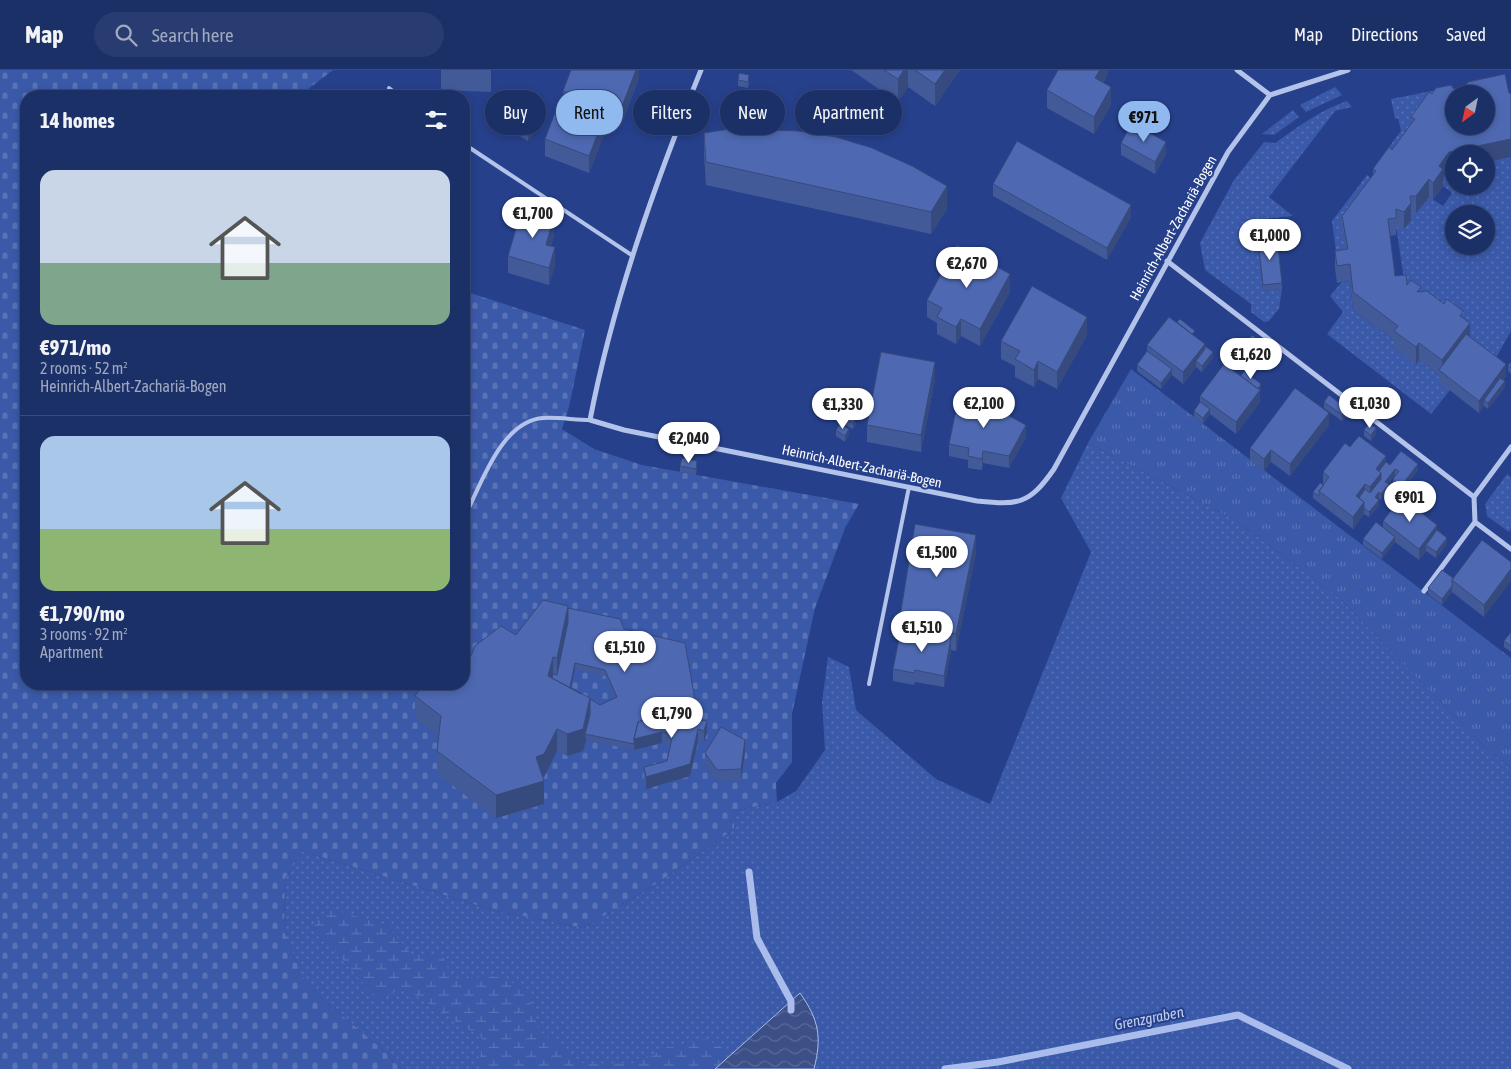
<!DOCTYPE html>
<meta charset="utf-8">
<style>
body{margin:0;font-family:"Asap Condensed",sans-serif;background:#293c71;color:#f1f3f6;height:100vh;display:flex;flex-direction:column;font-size:19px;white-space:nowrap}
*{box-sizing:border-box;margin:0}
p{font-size:16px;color:#a0a9c0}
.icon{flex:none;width:28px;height:28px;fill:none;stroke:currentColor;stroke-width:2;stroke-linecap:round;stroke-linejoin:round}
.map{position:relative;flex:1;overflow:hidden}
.drawer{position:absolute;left:20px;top:20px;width:450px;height:600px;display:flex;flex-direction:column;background:#1c3068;border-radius:20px;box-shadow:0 2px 8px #0003,0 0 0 1px #3a4b7c}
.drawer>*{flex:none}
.guide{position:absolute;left:485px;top:20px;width:475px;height:45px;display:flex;gap:10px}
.needle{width:32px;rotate:213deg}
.buttons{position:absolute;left:1445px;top:15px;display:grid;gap:10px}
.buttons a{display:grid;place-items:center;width:50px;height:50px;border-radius:50%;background:#1c3068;box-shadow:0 2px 8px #0003,0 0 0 1px #3a4b7c;font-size:25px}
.price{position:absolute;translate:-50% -42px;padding:0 11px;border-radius:18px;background:#fff;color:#222;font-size:16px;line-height:32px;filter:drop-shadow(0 1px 2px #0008)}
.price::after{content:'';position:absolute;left:50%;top:30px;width:15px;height:11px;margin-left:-8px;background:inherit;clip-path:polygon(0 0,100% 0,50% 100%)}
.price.current{background:#90b9f0;color:#111}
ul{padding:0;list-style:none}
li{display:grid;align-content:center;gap:10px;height:265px;padding:0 20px}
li+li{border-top:1px solid #3a4b7c}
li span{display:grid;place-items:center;height:155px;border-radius:15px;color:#555}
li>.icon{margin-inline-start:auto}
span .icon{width:90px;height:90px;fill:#fffc;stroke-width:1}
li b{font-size:21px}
h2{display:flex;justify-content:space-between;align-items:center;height:60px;padding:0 20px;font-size:21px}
.pill{padding:0 18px;border-radius:22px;background:#1c3068;box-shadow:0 2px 8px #0003,0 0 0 1px #3a4b7c;font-size:18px;line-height:45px}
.pill.current{background:#90b9f0;color:#111}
header{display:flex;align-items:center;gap:30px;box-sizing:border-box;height:70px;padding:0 25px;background:#1c3068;border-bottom:1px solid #3a4b7c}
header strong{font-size:24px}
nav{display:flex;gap:28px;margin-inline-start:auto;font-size:18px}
.search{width:350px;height:45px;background:#293c71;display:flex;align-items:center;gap:12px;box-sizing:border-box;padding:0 18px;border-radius:28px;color:#a0a9c0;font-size:19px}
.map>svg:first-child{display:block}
.grass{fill:url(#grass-dots);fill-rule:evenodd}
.wetland{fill:url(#wetland-marsh)}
.cemetery{fill:url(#cemetery-stones)}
.park{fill:url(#park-tufts)}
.water{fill:url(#water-waves);stroke:#a9bceb}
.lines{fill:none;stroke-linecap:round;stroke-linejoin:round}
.stream{stroke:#a9bceb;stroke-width:7}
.lane{stroke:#b4c3ea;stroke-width:4}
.street{stroke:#b4c3ea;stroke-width:5}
.wall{fill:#435a99;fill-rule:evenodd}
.shaded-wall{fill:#374a7d}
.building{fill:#4e69b2;stroke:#374a7d;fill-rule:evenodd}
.labels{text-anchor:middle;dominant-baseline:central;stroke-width:4;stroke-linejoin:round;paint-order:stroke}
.street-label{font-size:14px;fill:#fff;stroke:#26408b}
.water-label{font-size:15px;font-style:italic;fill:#c0cef1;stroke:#26408b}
</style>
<header>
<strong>Map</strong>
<div class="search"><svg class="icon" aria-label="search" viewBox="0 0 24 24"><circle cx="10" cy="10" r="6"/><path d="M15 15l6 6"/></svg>Search here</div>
<nav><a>Map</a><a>Directions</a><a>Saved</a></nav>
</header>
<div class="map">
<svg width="1511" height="999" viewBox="0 0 1511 999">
<defs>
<pattern id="grass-dots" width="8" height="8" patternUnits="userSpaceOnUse" patternTransform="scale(1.25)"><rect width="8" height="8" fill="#3a59a8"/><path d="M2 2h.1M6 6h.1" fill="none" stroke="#5872b5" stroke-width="1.8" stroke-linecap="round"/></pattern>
<pattern id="wetland-marsh" width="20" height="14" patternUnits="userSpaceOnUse" patternTransform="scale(1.25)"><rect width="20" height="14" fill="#3a59a8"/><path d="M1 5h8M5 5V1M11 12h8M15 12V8" fill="none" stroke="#5872b5"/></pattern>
<pattern id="cemetery-stones" width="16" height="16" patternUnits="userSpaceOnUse" patternTransform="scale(1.25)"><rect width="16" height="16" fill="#3a59a8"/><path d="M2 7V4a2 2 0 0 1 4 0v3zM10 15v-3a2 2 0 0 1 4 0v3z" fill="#5872b5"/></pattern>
<pattern id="park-tufts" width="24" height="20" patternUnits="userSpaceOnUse" patternTransform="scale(1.25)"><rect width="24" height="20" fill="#3a59a8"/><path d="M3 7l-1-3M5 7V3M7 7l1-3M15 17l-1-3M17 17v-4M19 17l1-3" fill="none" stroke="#5872b5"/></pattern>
<pattern id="water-waves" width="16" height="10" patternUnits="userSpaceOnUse" patternTransform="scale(1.25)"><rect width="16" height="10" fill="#3c4f87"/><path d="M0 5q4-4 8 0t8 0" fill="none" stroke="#596999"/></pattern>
</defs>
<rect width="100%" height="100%" fill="#26408b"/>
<!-- grass -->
<path class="grass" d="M 1335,17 L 1342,25 L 1306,42 L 1300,35 Z
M 1452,17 L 1454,36 L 1384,101 L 1376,94 L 1401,61 L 1398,48 L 1395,49 L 1391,29 Z
M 1347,31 L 1352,37 L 1335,41 L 1269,127 L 1293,146 L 1256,150 L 1263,221 L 1282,219 L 1279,239 L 1269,251 L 1264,252 L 1251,242 L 1251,234 L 1205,200 L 1200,173 L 1234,110 L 1264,72 L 1275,73 C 1298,57 1320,40 1347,31 Z
M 1293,40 L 1299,47 L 1274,65 L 1262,64 Z
M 1511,87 L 1511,261 L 1492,295 L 1406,223 L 1396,156 L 1410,143 L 1416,143 L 1429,127 L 1443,136 L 1452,123 L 1439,113 L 1449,100 L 1454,99 L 1454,116 L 1486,116 L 1486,92 ZM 1454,144 L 1486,144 L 1486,176 L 1454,176 Z
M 1367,105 L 1376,112 L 1347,196 L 1338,197 L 1332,151 Z
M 1350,211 L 1353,240 L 1398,273 L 1415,295 L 1419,290 L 1442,307 L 1450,320 L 1431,344 L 1327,264 L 1343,242 L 1330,226 L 1341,213 Z
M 1088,373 L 1235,450 L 1337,526 L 1484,676 L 1511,699 L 1511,999 L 401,999 L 382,979 L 322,929 L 302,908 L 284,861 L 285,809 L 302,781 L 496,841 L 584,858 L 659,812 L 734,759 L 734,741 L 777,732 L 796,721 L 825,680 L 822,632 L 828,587 L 849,597 L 856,640 L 936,709 L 990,734 L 1091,482 L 1061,428 Z
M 1507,404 L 1511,407 L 1511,459 L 1509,462 L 1487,446 L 1485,434 Z"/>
<!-- wetland -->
<path class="wetland" d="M 328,838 L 388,856 L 411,884 L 442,885 L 453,910 L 492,906 L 526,917 L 539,961 L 584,994 L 638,993 L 663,979 L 706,969 L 732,983 L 715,999 L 479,999 L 482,968 L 404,918 L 377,930 L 314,856 Z"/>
<!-- cemetery -->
<path class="cemetery" d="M 0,0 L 333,0 L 299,26 L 26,26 L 26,614 L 464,614 L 464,221 L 585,260 L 569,337 L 562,359 L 594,379 L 642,395 L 859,434 L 845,458 L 815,538 L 792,644 L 792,692 L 776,713 L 777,732 L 734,741 L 734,759 L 659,812 L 584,858 L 496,841 L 302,781 L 285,809 L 284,861 L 302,907 L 322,929 L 382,979 L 401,999 L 0,999 Z"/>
<!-- park -->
<path class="park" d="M 1131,299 L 1511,588 L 1511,699 L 1484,676 L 1337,526 L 1235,450 L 1088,373 Z"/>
<!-- water -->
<path class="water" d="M 800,923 C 819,950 822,967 814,999 L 715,999 Z"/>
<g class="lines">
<!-- stream -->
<path class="stream" d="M 749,802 L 757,868 L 791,931 L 791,940
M 945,999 L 998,992 L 1238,945 L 1348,999"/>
<!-- lane -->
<path class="lane" d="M 389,18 L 399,26
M 464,74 L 633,186
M 464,448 C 481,415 501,351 543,348 C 558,347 575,350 590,350
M 869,614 L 909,417"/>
<!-- street -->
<path class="street" d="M 701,0 C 655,113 613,231 590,350 L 624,360 L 977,431 C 1018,435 1029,435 1054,399 L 1228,82 L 1270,25
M 1237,0 L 1270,25
M 1270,25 L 1348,0
M 1167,191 L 1474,427 L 1475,452 L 1511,479
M 1474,427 L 1511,377
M 1424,521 L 1475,452"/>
</g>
<!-- wall -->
<path class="wall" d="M 441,0 L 491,0 L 491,22 L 441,20 Z
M 639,0 L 639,8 L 621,56 L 614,59 L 604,56 L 604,65 L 589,103 L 545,86 L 545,69 L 563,33 L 563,21 Z
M 851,0 L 960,0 L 935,36 L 908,17 L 898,32 Z
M 1108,0 L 1108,4 L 1103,13 L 1111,35 L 1094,64 L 1047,38 L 1047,20 Z
M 738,10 L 749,11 L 748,18 L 738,16 Z
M 1454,19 L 1509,23 L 1511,24 L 1511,87 L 1486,92 L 1486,84 L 1449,100 L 1443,108 L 1443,116 L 1433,130 L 1429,127 L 1416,143 L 1411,143 L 1411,150 L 1404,159 L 1396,157 L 1396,165 L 1390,166 L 1395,206 L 1407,215 L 1421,222 L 1463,248 L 1470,266 L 1506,306 L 1503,310 L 1505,317 L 1488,339 L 1484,336 L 1479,343 L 1439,312 L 1439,305 L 1419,290 L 1416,295 L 1394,278 L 1394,270 L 1353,240 L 1350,211 L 1337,213 L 1335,198 L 1335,181 L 1345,179 L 1342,163 L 1342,146 L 1373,105 L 1373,99 L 1392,80 L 1411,54 L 1411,47 L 1432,24 Z
M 509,53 L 535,61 L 528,71 L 509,59 Z
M 704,63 L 947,139 L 931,164 L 706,115 L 704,85 Z
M 1121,73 L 1166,84 L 1155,104 L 1121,85 Z
M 993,114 L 1131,147 L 1107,190 L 993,126 Z
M 554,165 L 551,176 L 555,195 L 549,215 L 508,203 L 508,186 Z
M 1258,169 L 1282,213 L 1282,219 L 1263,221 Z
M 1010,222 L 980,276 L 961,266 L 956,274 L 937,264 L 937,253 L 927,247 L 927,230 Z
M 1087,265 L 1057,319 L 1038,309 L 1034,317 L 1015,307 L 1015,296 L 1001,289 L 1001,271 Z
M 1195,266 L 1205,276 L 1213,288 L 1202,302 L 1196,297 L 1183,314 L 1172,305 L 1161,319 L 1137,301 L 1137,295 L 1147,281 L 1147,275 Z
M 1262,278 L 1246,299 L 1237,292 L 1237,286 Z
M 1511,292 L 1511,304 L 1508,301 L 1508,295 Z
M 1241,306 L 1261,320 L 1260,322 L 1260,332 L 1236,364 L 1210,344 L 1203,354 L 1194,347 L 1194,341 L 1200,332 L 1200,326 Z
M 935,309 L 921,382 L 867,372 L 867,355 Z
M 1324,332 L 1347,345 L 1342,351 L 1324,338 Z
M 843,348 L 856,353 L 853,359 L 843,354 Z
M 1329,355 L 1290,406 L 1271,392 L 1264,401 L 1250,390 L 1250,378 Z
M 836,360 L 849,365 L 845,372 L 836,366 Z
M 1364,360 L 1376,364 L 1371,371 L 1364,366 Z
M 1026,367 L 1009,398 L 983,393 L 982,400 L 968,398 L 968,390 L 949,386 L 949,374 Z
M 1350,377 L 1386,392 L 1390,395 L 1418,400 L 1401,422 L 1393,415 L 1393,409 L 1395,405 L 1388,414 L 1389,420 L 1381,430 L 1379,428 L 1378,429 L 1379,436 L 1369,447 L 1364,444 L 1353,459 L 1313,428 L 1313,422 L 1323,414 L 1323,402 Z
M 680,396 L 697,397 L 696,405 L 680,402 Z
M 1383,451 L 1437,460 L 1447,474 L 1436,488 L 1426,481 L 1419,490 L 1395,472 L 1382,489 L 1363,475 L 1363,469 L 1383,457 Z
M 976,483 L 956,581 L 951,580 L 944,617 L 915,612 L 914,615 L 893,611 L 893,599 L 899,570 L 899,553 Z
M 1511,492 L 1484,547 L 1452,522 L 1442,535 L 1428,524 L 1428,518 L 1453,508 Z
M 568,538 L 624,559 L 695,636 L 669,642 L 669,643 L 707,651 L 707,663 L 704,672 L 698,671 L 690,706 L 646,719 L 644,709 L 644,697 L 667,691 L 670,675 L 662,673 L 634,680 L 586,670 L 583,681 L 567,686 L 557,681 L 544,707 L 542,707 L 544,734 L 496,748 L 437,704 L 437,681 L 439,666 L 415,649 L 415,626 L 467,595 ZM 575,599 L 605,606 L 615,628 L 600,635 L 571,617 Z
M 1511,562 L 1511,582 L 1504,577 L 1504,571 Z
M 745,682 L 741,711 L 717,712 L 705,695 L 705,683 Z"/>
<!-- shaded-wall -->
<path class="shaded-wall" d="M 636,0 L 639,0 L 639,8 L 621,56 L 614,59 L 614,42 Z
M 904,0 L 908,0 L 908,17 L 898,32 L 898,9 Z
M 945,0 L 960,0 L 935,36 L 935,14 Z
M 1100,0 L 1108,0 L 1108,4 L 1095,26 L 1095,8 Z
M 1111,17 L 1111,35 L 1094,64 L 1094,47 Z
M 600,37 L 600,55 L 597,45 Z
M 604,48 L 604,65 L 589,103 L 589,86 Z
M 535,55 L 535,61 L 528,71 L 528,65 Z
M 1511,69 L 1511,87 L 1486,92 L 1486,84 L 1454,84 L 1454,99 L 1449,100 L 1443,108 L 1443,116 L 1433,130 L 1433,113 L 1439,96 L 1449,82 Z
M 1166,72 L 1166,84 L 1155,104 L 1155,92 Z
M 1429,109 L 1429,127 L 1416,143 L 1416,126 Z
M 947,116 L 947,139 L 931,164 L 931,142 Z
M 1411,133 L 1411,150 L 1404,159 L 1404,142 Z
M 1131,135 L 1131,147 L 1107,190 L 1107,178 Z
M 554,147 L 554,165 L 546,192 L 546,175 Z
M 555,177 L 555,195 L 549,215 L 549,198 Z
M 1010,204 L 1010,222 L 980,276 L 980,259 Z
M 1087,247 L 1087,265 L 1057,319 L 1057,302 Z
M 961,249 L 961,266 L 956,274 L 956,257 Z
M 1470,253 L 1470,271 L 1442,303 L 1442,290 Z
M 1262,272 L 1262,278 L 1246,299 L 1246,293 Z
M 1419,273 L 1419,290 L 1416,295 L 1416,277 Z
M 1205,274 L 1205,285 L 1196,291 L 1196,297 L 1183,314 L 1183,302 Z
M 1213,282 L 1213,288 L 1202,302 L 1202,296 Z
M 1038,291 L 1038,309 L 1034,317 L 1034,300 Z
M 935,292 L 935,309 L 921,382 L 921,365 Z
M 1506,294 L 1506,306 L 1487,332 L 1484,330 L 1484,336 L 1479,343 L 1479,331 Z
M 1172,299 L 1172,305 L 1161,319 L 1161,313 Z
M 1505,311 L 1505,317 L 1488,339 L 1488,333 Z
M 1261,314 L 1261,320 L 1260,322 L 1260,332 L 1236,364 L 1236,352 L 1255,323 Z
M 1210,339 L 1210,345 L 1203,354 L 1203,348 Z
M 1347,339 L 1347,345 L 1342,351 L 1342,345 Z
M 1329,343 L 1329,355 L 1290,406 L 1290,394 Z
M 856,347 L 856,353 L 853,359 L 853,353 Z
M 1026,355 L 1026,367 L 1009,398 L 1009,386 Z
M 1376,358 L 1376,364 L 1371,371 L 1371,365 Z
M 849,359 L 849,365 L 845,372 L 845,366 Z
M 1271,380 L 1271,392 L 1264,401 L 1264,389 Z
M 983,381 L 983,393 L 982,400 L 982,389 Z
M 1386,386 L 1386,398 L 1381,415 L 1370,429 L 1370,417 L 1376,399 Z
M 1418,394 L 1418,400 L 1401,422 L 1401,416 Z
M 1395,399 L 1395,405 L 1385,418 L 1385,412 Z
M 1365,414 L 1365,425 L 1359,434 L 1356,426 Z
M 1389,414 L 1389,420 L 1381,430 L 1381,424 Z
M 1379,422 L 1379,428 L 1375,433 L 1375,427 Z
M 1379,430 L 1379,436 L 1369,447 L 1369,442 Z
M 1364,432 L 1364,444 L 1353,459 L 1353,447 Z
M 1437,455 L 1437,466 L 1426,475 L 1426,481 L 1419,490 L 1419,479 Z
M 976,465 L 976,483 L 956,581 L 956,564 Z
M 1395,467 L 1395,473 L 1382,489 L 1382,483 Z
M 1447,468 L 1447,474 L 1436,488 L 1436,482 Z
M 1511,499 L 1511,511 L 1484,547 L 1484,535 Z
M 1452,516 L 1452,522 L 1442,535 L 1442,529 Z
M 568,536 L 568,558 L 557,611 L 557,588 Z
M 951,568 L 951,580 L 944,617 L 944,606 Z
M 553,587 L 553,610 L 548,606 Z
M 575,593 L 575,599 L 570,622 L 570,617 Z
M 590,628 L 590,651 L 585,664 L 586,670 L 583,681 L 567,686 L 567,664 Z
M 695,630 L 695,636 L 669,642 L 666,654 L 662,662 L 662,673 L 634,680 L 634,669 L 669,636 Z
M 707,651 L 707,663 L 704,672 L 704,661 Z
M 557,659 L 557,681 L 544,707 L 536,709 L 536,687 Z
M 698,659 L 698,671 L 690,706 L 646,719 L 646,707 L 690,694 Z
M 745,670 L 745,682 L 741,711 L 741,699 Z
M 544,711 L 544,734 L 496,748 L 496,725 Z"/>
<!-- building -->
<path class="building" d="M 571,0 L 636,0 L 621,39 L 614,42 L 600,37 L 597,45 L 604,48 L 589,86 L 545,69 L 559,32 L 564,34 L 568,23 L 563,21 Z
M 884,0 L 904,0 L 898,9 Z
M 915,0 L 945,0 L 935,14 Z
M 1058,0 L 1100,0 L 1095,8 L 1111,17 L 1094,47 L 1047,20 Z
M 739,3 L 749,5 L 748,12 L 738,10 Z
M 1505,4 L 1509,23 L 1511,24 L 1511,69 L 1449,82 L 1439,96 L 1443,99 L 1433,113 L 1429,109 L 1416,126 L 1410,126 L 1411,133 L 1404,142 L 1396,139 L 1396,148 L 1388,149 L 1395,206 L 1406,205 L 1407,215 L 1411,210 L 1421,217 L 1417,222 L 1427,221 L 1444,234 L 1447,229 L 1463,241 L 1460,246 L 1470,253 L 1442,290 L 1419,273 L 1416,277 L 1394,261 L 1398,256 L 1353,222 L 1350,194 L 1337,196 L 1335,181 L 1348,179 L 1342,146 L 1376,101 L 1373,99 L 1389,77 L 1392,80 L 1411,54 L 1415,49 L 1411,47 L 1429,22 L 1432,24 L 1436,18 L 1451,15 L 1454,19 L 1465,17 L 1468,12 ZM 1454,24 L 1486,24 L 1486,56 L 1454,56 Z
M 516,42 L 535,55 L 528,65 L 509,53 Z
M 1132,53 L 1166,72 L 1155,92 L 1121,73 Z
M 730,59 L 798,61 L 836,67 L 872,78 L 912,96 L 947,116 L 931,142 L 706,92 L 704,63 Z
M 1017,71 L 1131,135 L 1107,178 L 993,114 Z
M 522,138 L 554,147 L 546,175 L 555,177 L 549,198 L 508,186 Z
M 1277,167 L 1282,213 L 1263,215 L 1258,169 Z
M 957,175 L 1010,204 L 980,259 L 961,249 L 956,257 L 937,247 L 942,238 L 927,230 Z
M 1032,216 L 1087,247 L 1057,302 L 1038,291 L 1034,300 L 1015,289 L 1020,281 L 1001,271 Z
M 1169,247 L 1205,274 L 1183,302 L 1147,275 Z
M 1180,249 L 1195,261 L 1192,264 L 1177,252 Z
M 1466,264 L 1506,294 L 1479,331 L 1439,300 Z
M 1252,265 L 1262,272 L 1246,293 L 1237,286 Z
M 1205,276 L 1213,282 L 1202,296 L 1196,291 L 1205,279 Z
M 1147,281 L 1172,299 L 1161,313 L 1137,295 Z
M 881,282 L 935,292 L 921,365 L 867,355 Z
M 1511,292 L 1511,298 L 1508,295 Z
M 1224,294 L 1260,320 L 1236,352 L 1200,326 Z
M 1244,301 L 1261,314 L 1258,319 L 1241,306 Z
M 1500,308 L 1505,311 L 1488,333 L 1484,330 Z
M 1295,318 L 1329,343 L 1290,394 L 1271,380 L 1264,389 L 1250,378 Z
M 966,323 L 1026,355 L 1009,386 L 983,381 L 982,389 L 968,386 L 969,378 L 949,374 L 955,345 Z
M 1329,325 L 1347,339 L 1342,345 L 1324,332 Z
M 1200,332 L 1210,339 L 1203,348 L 1194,341 Z
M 847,341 L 856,347 L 853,353 L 843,348 Z
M 1369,353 L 1376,358 L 1371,365 L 1364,360 Z
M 840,354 L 849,359 L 845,366 L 836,360 Z
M 1359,366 L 1386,386 L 1376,399 L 1381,403 L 1370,417 L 1365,414 L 1356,426 L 1364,432 L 1353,447 L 1319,421 L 1329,407 L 1323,402 L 1345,373 L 1350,377 Z
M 1401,381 L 1418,394 L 1401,416 L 1393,409 L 1399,401 L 1395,399 L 1385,412 L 1389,414 L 1381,424 L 1379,422 L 1375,427 L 1379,430 L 1369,442 L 1364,438 L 1364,432 L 1359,428 L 1365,419 L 1370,423 L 1381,409 L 1381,403 L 1379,401 L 1386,392 L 1390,395 Z
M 682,388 L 697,391 L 696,399 L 680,396 Z
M 1320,413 L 1324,415 L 1319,421 L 1319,426 L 1313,422 Z
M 1401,427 L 1437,455 L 1419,479 L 1383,451 Z
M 1376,452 L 1395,467 L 1382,483 L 1363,469 Z
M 915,454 L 976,465 L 956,564 L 899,553 Z
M 1437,460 L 1447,468 L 1436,482 L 1426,475 Z
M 1482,470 L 1511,492 L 1511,499 L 1484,535 L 1452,510 Z
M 1442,500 L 1453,508 L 1452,510 L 1452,516 L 1442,529 L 1428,518 Z
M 543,530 L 568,536 L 557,588 L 553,587 L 548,606 L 590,628 L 583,659 L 567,664 L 557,659 L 544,684 L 536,687 L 544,711 L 496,725 L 437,681 L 441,646 L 415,626 L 424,614 L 464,614 L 464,596 L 467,595 L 475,576 L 501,556 L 516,565 Z
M 568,538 L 620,549 L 624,559 L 685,573 L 695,630 L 669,636 L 668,643 L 638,652 L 634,669 L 634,674 L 585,664 L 590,645 L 590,629 L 600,635 L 617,627 L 605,600 L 575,593 L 570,617 L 581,624 L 552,608 L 553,604 L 557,605 L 568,552 Z
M 901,559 L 951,568 L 944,606 L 915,600 L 914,603 L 893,599 Z
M 1511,562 L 1511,576 L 1504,571 Z
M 666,643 L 707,651 L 704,661 L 698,659 L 690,694 L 646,707 L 644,697 L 667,691 L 673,664 L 662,662 L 634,669 L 638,652 Z
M 721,657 L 745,670 L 741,699 L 717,700 L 705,683 Z"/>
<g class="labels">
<!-- street labels -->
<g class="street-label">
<text transform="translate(1173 158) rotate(-61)">Heinrich-Albert-Zachariä-Bogen</text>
<text transform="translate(862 396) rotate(12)">Heinrich-Albert-Zachariä-Bogen</text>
</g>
<!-- water labels -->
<g class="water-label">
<text transform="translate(1149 948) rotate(-11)">Grenzgraben</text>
</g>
</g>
</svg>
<div class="buttons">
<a><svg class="needle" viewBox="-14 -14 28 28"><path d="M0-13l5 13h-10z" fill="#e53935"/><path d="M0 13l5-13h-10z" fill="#a0a9c0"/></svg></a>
<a><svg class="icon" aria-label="locate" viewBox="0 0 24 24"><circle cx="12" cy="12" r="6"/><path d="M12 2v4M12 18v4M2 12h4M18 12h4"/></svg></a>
<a><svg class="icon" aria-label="layers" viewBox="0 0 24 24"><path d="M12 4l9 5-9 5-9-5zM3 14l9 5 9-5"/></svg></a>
</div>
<b class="price current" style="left:1144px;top:73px">€971</b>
<b class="price" style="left:533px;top:169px">€1,700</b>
<b class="price" style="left:1270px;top:191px">€1,000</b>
<b class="price" style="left:967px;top:219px">€2,670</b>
<b class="price" style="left:1251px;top:310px">€1,620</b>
<b class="price" style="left:984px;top:359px">€2,100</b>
<b class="price" style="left:1370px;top:359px">€1,030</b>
<b class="price" style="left:843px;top:360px">€1,330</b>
<b class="price" style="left:689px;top:394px">€2,040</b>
<b class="price" style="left:1410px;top:453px">€901</b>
<b class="price" style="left:937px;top:508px">€1,500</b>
<b class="price" style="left:922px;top:583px">€1,510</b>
<b class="price" style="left:625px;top:603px">€1,510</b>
<b class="price" style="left:672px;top:669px">€1,790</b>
<div class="guide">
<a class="pill">Buy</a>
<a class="pill current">Rent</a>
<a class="pill">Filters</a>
<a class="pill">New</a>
<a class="pill">Apartment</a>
</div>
<section class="drawer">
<h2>14 homes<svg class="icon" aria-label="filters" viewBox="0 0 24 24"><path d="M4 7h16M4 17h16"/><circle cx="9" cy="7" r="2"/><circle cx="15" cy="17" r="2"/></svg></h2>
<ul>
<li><span style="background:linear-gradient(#c9d6e8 60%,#7fa58c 0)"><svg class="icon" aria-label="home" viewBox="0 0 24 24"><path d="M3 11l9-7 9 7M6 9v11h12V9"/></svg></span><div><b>€971/mo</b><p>2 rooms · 52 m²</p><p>Heinrich-Albert-Zachariä-Bogen</p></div></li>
<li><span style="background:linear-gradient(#a9c7e8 60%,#8fb573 0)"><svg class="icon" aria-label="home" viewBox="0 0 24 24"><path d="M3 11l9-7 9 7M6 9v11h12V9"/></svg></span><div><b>€1,790/mo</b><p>3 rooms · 92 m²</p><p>Apartment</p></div></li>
</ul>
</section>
</div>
